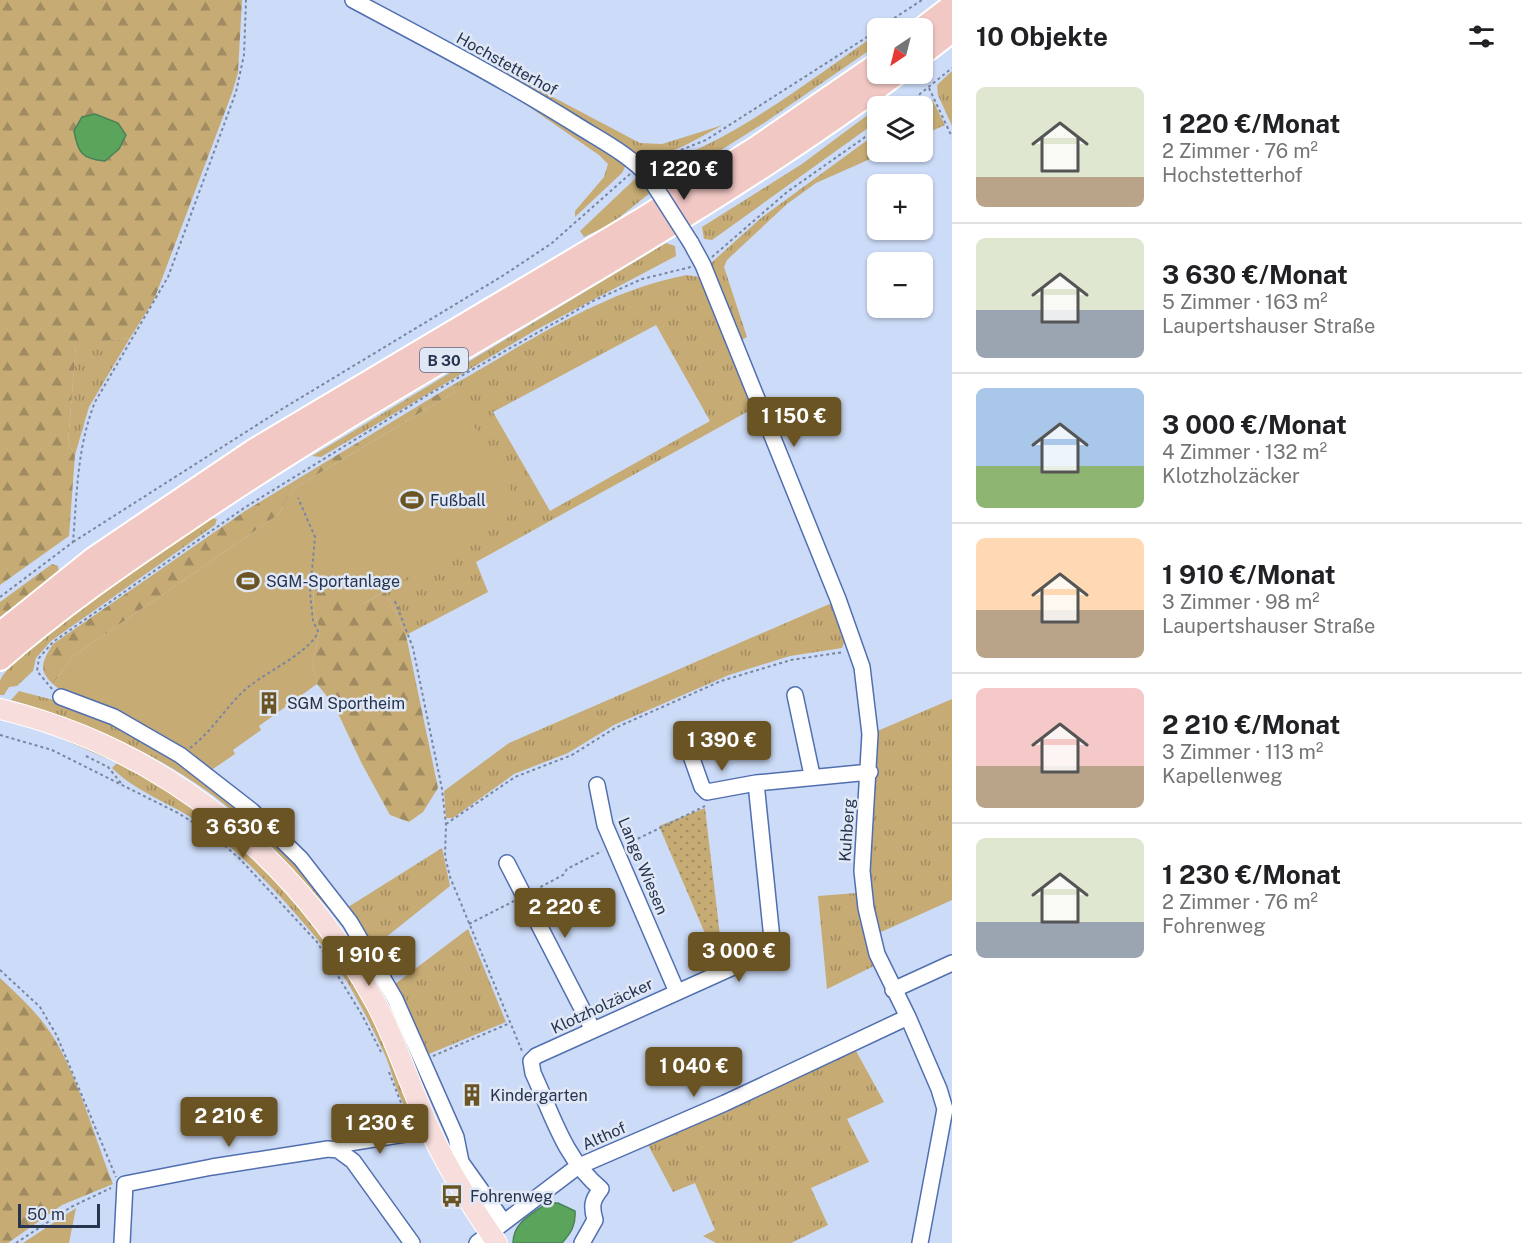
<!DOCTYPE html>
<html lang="de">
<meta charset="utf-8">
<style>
body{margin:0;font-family:"Public Sans",sans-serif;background:#f2f2f2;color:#202124;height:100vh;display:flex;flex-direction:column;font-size:22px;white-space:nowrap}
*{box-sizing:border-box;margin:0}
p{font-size:20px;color:#757577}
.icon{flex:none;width:33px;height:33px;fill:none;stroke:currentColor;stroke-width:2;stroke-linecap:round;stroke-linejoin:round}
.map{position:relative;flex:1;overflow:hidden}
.drawer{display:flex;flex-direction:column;background:#fff;width:570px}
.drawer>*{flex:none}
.needle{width:39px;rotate:215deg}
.controls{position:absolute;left:867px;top:18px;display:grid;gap:12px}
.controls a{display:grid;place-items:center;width:66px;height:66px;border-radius:9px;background:#fff;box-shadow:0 2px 4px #0004;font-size:30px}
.scale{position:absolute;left:18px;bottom:15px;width:82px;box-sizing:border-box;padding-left:6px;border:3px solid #263450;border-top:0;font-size:16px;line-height:21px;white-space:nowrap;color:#263450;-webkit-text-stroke:4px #e0e8f6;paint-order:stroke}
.price{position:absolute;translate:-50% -51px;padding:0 14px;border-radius:6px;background:#6b5424;color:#fff;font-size:20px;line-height:39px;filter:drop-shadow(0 2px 3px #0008)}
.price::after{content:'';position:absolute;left:50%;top:36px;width:18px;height:14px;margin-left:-9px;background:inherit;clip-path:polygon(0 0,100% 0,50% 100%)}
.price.on{background:#222;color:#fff}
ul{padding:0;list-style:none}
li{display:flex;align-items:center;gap:18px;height:150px;padding:0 24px}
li+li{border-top:2px solid #e0e0e0}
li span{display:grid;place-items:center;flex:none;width:168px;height:120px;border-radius:9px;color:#555}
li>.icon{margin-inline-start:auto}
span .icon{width:72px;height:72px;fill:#fffc;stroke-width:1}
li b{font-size:26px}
h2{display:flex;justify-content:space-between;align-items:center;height:72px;padding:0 24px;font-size:26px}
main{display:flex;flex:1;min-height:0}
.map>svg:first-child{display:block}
.grass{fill:url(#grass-tufts);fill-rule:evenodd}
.forest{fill:url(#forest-firs)}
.park{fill:url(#park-dots)}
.garden{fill:#c6ab74}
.water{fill:#5ba45c;stroke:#4b8258;stroke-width:1.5}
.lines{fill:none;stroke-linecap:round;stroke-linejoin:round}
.minor-casing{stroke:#516fb0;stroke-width:18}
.major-casing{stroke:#fff;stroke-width:22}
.highway-casing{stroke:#fff;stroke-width:26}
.path{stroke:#7886a2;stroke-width:2;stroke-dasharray:3 3;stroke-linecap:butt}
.minor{stroke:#fff;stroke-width:15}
.major{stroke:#f7dedc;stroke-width:20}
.highway{stroke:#f2c8c5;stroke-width:22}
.minor-bridge-casing{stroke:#516fb0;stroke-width:18;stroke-linecap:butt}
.minor-bridge{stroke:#fff;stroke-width:15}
.labels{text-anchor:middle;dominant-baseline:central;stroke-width:5;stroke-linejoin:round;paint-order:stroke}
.shield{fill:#e0e8f6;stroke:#5e6a82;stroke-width:1.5}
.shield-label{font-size:15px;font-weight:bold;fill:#263450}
.street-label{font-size:16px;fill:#263450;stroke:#e0e8f6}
.poi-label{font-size:16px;fill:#263450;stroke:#e0e8f6;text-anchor:start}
</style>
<main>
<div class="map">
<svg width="952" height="1243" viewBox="0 0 952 1243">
<defs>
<pattern id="grass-tufts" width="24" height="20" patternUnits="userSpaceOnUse" patternTransform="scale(1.5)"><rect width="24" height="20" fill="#c6ab74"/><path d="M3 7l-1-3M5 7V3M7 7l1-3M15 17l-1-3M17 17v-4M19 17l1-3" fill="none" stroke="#a18c62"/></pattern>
<pattern id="forest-firs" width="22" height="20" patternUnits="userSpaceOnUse" patternTransform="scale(1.5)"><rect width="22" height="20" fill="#c6ab74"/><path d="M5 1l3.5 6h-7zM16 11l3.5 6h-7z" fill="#a18c62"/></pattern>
<pattern id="park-dots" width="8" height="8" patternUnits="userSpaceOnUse" patternTransform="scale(1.5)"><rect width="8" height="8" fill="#c6ab74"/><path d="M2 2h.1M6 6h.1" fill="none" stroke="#a18c62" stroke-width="1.8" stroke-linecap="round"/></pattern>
</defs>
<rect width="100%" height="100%" fill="#ccdbf7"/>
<!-- grass -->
<path class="grass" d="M 877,34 L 877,45 L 764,123 L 664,186 L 651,166 C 725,148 814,77 877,34 Z
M 490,64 L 640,143 L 662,144 L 723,125 C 698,138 670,157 642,157 L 503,75 Z
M 952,71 L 952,126 L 938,95 L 937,85 Z
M 496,84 L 623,157 L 626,165 L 622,173 L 575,217 L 575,211 L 604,177 L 608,164 L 599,155 Z
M 927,98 L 933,101 L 945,125 L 923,135 L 922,106 L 915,106 Z
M 877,108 L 875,123 L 712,240 L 704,239 L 702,227 L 802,164 Z
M 877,133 L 878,152 L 886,152 L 816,183 L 787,204 L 727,260 L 724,267 L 747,337 L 740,341 L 713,274 L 711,263 L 761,218 Z
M 638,176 L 650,193 L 611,224 L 584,237 L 580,231 Z
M 666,243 L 675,246 L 676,256 L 534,331 L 321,457 L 312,456 Z
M 687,275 L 699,277 L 707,288 L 754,408 L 476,562 L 488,592 L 406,635 L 385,591 L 394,584 L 455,392 L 451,386 C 526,344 601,291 687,275 ZM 656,325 L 710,421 L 550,511 L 493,412 Z
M 130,338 L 89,407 L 75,455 L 68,443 L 76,344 Z
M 210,518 L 217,519 L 215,525 L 51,641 L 36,658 L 33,671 L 17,686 L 9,687 L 4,695 L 0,695 C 0,691 0,685 0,681 C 9,653 177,542 210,518 Z
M 834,602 L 847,635 L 842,648 L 790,656 L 729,675 L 614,725 L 568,753 L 514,774 L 453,818 L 446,818 L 444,791 L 509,743 Z
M 19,691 L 65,703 L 117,725 L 169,754 L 250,813 L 340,913 L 334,915 C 307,885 279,852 249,825 C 182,764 97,725 11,700 Z
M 952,699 L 952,900 L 879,933 C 862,863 877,802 875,732 Z
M 44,731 L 69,735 L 188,800 L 246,850 L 313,920 L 361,988 L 416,1120 C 398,1105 394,1075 385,1055 C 366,1013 343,970 313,934 C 279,894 243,854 200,823 C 171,803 137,793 112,768 L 117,763 Z
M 442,848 L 450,886 L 370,950 L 345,909 Z
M 857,893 L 876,965 L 827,989 L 818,896 Z
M 468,929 L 506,1022 L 424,1056 L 391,987 Z
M 855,1049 L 884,1102 L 847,1119 L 869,1162 L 811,1188 L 828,1225 L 791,1243 L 716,1243 L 703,1236 L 715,1230 L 695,1183 L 673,1192 L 647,1143 Z"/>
<!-- forest -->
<path class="forest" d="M 0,0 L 242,0 L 238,73 L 232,93 L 154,300 L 130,338 L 76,345 L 68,443 L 75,455 L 69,536 L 0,585 Z
M 451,386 L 455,392 L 293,489 L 278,515 L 72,657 L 53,684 C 37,670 43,660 53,644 L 245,511 Z
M 52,564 L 58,566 L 59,572 L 0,617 L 0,602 Z
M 314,578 L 333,586 L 363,604 L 385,591 L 406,635 L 438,788 L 423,812 L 409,822 L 390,815 L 362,764 L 334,705 L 317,684 L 312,665 L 320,631 L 313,608 Z
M 0,978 C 19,996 38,1013 52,1035 C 78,1076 95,1139 113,1184 L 62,1205 L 8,1243 L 0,1243 Z"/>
<!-- park -->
<path class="park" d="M 705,808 L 720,936 L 726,960 L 718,964 L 659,826 Z"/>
<!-- garden -->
<path class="garden" d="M 455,392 L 521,509 L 363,604 L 343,608 L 333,586 L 314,579 L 313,608 L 320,631 L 312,665 L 317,684 L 259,726 L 261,730 L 233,750 L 235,754 L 210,771 L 65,694 L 53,684 L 72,657 L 278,515 L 293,489 Z
M 76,1208 L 69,1243 L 23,1243 Z"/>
<!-- water -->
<path class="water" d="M 95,114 L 118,123 L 126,135 L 119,149 L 105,161 C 82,159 78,153 74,131 L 82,117 Z
M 547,1203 L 558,1203 L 575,1211 C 576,1225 571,1233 562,1243 L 513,1243 C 513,1222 532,1214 547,1203 Z"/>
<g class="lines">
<!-- minor casing -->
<g class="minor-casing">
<path id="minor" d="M 353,0 C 428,40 503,79 575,124 C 600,140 629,154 649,177
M 691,243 L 703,265 L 838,599 L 862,667 L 870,734 L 862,871 L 866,908 L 877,954 L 908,1017 L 939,1089 L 945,1109 L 920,1243
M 795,695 L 812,775
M 61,697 L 114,717 L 180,755 L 252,811 L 301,859 L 350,922 L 395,999 L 456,1137 L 461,1162 L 503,1221
M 691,756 L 702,787 L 707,792 L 756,783
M 597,785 L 605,825 L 677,992
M 507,863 L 593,1030
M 893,990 L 952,963
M 338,1150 L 349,1143 L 430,1130
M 122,1243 L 125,1184 L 212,1167 L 328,1149 L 338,1150 L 353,1161 L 412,1243
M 477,1243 L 577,1167 L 725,1103 L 908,1017
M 582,1243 L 595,1220 C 591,1206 592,1200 601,1189 C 564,1158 553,1116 533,1073 L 531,1061 L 536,1056 L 760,955 L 772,939 L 756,783 L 870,772"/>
</g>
<!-- major casing -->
<g class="major-casing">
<path id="major" d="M 0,709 C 163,748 298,858 377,1005 C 398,1045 411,1089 430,1130 C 448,1170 472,1207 497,1243"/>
</g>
<!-- highway casing -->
<g class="highway-casing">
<path id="highway" d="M 922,29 L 952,6
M 922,54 L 952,31
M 0,634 L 93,559 L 253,451 L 641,220 L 756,148 L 878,64
M 0,659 C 58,608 122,564 186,521 C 417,363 672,241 896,74"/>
</g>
<!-- path -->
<path class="path" d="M 879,28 L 922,0
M 929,88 L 952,137
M 905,106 L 952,68
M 653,161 L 706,140 L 878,30
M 712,257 L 787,192 L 878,128
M 73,542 L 282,409 L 504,275 L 552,243 L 630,174
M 0,597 L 73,542 C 77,494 77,447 95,402 L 168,277 L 236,92 L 244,55 L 246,0
M 395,601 L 413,648 L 442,789 L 446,825 L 445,856 L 450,877 L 522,1051
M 52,689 L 37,671 L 39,658 L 53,642 L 244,508 L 426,396 L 593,301 L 642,279 L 691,267
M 0,735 L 52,750 L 178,813 L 210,833 L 239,858 L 317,942 L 362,1015 L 381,1052
M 190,748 C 212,732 226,706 247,688 C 268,671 297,659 315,638 L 318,631 L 313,621 L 310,593 L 315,537 L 298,498
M 86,756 L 108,767 L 121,783
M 446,824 L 515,777 L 572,755 L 615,728 L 721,681 L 791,660 L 844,652
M 627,844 L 705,806
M 535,890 L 563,875 L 567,869 L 602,851
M 469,924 L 514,901
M 0,970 L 40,1007 L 57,1036 L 116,1177
M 433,1056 L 510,1023
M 389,1072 L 405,1113
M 16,1243 L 71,1207 L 111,1188"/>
<!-- minor -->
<use href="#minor" class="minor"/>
<!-- major -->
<use href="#major" class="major"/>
<!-- highway -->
<use href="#highway" class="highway"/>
<!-- minor-bridge casing -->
<g class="minor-bridge-casing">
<path id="minor-bridge" d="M 649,177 L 691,243"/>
</g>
<!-- minor-bridge -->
<use href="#minor-bridge" class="minor-bridge"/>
</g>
<!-- icons -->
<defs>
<g id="stadium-bare" transform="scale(1.8)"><path d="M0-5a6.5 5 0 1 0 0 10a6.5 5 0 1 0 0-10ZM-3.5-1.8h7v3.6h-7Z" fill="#6b5424" stroke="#e0e8f6" stroke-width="2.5" paint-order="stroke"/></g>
<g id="building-bare" transform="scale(1.8)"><path d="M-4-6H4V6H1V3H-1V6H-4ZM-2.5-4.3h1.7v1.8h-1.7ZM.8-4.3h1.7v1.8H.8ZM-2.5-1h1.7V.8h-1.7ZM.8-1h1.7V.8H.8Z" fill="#6b5424" stroke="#e0e8f6" stroke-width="2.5" paint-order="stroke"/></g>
<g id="bus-bare" transform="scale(1.8)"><path d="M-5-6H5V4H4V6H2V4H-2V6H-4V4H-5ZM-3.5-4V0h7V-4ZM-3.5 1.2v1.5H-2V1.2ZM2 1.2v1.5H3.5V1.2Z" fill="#6b5424" stroke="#e0e8f6" stroke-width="2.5" paint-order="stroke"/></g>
</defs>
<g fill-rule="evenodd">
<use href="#stadium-bare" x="412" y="500"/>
<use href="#stadium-bare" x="248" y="581"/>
<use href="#building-bare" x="269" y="703"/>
<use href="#building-bare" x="472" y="1095"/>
<use href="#bus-bare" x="452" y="1196"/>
</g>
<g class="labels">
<!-- shield labels -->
<rect class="shield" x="420" y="348" width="48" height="24" rx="4.5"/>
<g class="shield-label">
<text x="444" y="360">B 30</text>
</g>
<!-- street labels -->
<g class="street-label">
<text transform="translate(507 64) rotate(29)">Hochstetterhof</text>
<text transform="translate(847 830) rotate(-86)">Kuhberg</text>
<text transform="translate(643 866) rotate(67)">Lange Wiesen</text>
<text transform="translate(602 1006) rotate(-25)">Klotzholzäcker</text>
<text transform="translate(604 1136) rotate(-24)">Althof</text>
</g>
<!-- poi labels -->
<g class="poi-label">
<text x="430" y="500">Fußball</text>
<text x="266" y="581">SGM-Sportanlage</text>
<text x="287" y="703">SGM Sportheim</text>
<text x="490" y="1095">Kindergarten</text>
<text x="470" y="1196">Fohrenweg</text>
</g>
</g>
</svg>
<div class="controls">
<a><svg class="needle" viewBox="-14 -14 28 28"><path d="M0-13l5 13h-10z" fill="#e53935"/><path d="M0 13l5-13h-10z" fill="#757577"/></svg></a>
<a><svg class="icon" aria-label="layers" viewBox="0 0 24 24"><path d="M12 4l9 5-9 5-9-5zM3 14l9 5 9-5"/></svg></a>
<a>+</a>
<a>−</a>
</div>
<div class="scale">50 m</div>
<b class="price on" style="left:684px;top:201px">1 220 €</b>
<b class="price" style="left:794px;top:448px">1 150 €</b>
<b class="price" style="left:722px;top:772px">1 390 €</b>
<b class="price" style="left:243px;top:859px">3 630 €</b>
<b class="price" style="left:565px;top:939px">2 220 €</b>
<b class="price" style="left:739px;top:983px">3 000 €</b>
<b class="price" style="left:369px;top:987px">1 910 €</b>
<b class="price" style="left:694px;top:1098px">1 040 €</b>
<b class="price" style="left:229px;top:1148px">2 210 €</b>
<b class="price" style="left:380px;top:1155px">1 230 €</b>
</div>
<section class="drawer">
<h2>10 Objekte<svg class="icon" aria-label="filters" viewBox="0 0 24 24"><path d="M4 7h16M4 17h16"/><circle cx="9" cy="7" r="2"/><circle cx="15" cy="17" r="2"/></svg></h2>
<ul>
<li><span style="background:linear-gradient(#dfe7d0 75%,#b9a48a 0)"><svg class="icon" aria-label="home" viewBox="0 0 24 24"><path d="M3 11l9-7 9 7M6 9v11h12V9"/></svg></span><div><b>1 220 €/Monat</b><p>2 Zimmer · 76 m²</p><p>Hochstetterhof</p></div></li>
<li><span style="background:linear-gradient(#dfe7d0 60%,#9aa5b1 0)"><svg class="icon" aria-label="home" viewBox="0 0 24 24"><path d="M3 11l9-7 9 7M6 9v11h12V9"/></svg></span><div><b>3 630 €/Monat</b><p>5 Zimmer · 163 m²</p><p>Laupertshauser Straße</p></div></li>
<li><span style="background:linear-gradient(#a9c7e8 65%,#8fb573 0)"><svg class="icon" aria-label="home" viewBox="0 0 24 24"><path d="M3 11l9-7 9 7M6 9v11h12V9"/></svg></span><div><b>3 000 €/Monat</b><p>4 Zimmer · 132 m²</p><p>Klotzholzäcker</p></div></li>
<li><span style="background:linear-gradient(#ffd9b3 60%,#b9a48a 0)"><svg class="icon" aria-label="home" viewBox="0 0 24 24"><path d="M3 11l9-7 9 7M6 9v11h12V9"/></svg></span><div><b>1 910 €/Monat</b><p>3 Zimmer · 98 m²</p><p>Laupertshauser Straße</p></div></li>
<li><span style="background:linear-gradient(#f6c9c9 65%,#b9a48a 0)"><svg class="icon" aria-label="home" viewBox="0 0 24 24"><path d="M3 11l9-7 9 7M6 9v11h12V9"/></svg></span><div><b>2 210 €/Monat</b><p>3 Zimmer · 113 m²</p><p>Kapellenweg</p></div></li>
<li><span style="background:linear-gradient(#dfe7d0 70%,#9aa5b1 0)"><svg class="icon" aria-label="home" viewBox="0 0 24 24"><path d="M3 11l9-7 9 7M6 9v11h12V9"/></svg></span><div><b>1 230 €/Monat</b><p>2 Zimmer · 76 m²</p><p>Fohrenweg</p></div></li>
</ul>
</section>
</main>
